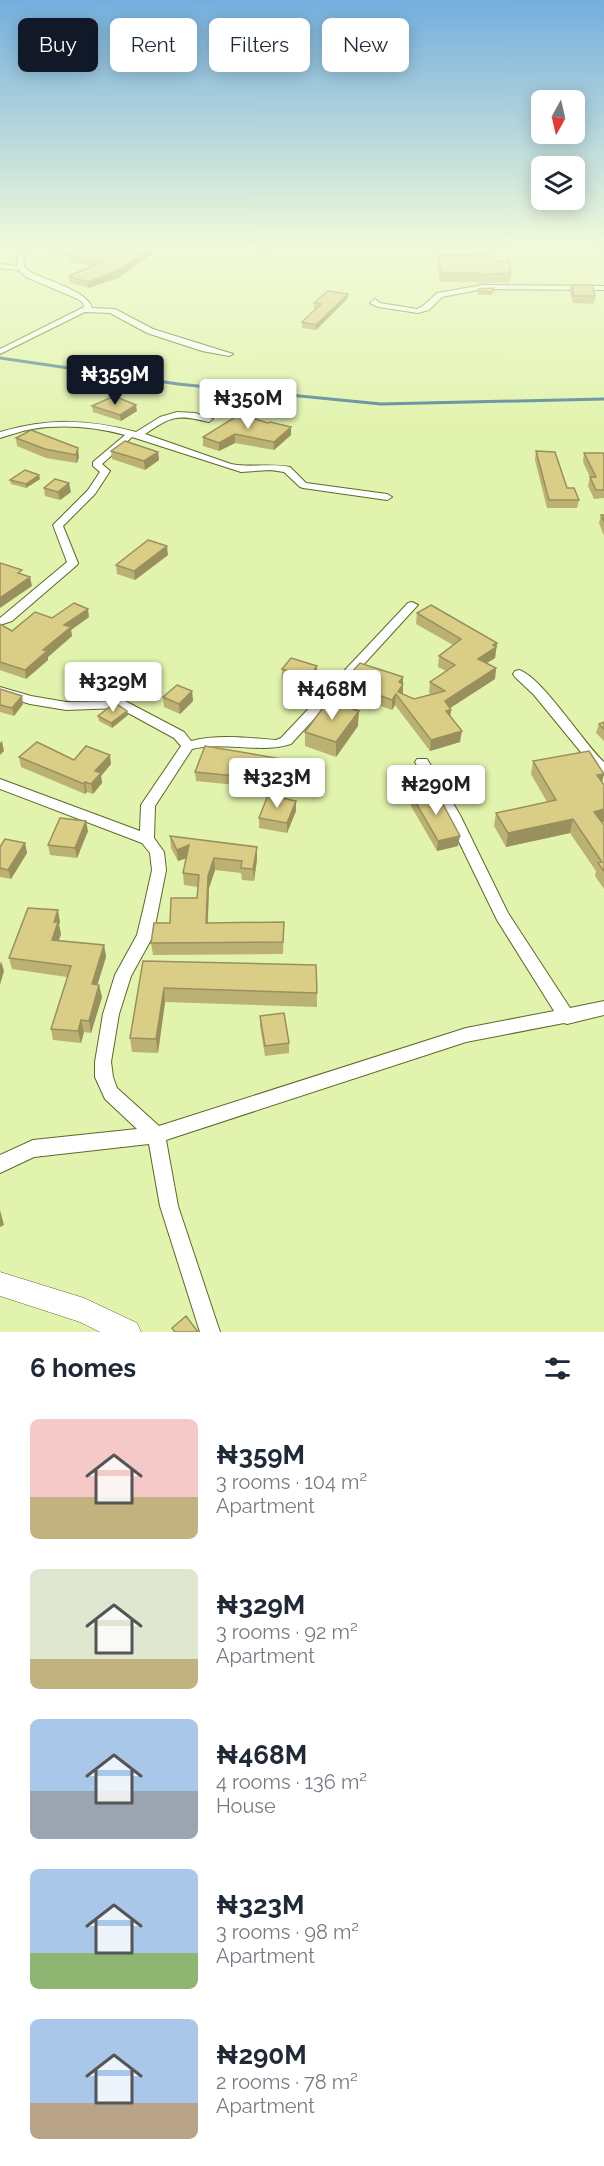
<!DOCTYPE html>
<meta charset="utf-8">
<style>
body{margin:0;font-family:Raleway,sans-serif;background:#f6f6f7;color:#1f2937;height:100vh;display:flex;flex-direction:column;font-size:22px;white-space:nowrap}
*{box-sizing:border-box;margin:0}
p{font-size:20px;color:#747a83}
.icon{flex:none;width:33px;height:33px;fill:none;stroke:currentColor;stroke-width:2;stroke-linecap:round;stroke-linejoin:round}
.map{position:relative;height:1332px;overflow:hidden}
.panel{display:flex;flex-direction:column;background:#fff;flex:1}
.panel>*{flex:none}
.top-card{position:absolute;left:18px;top:18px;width:568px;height:54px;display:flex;gap:12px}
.needle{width:39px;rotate:188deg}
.tools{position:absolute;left:531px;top:90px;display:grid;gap:12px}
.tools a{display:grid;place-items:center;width:54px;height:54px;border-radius:9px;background:#fff;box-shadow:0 3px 15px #0003;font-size:30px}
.price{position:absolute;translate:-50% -51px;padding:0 14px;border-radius:6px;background:#fff;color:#222;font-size:20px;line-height:39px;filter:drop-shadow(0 2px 3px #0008)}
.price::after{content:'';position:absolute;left:50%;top:36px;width:18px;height:14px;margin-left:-9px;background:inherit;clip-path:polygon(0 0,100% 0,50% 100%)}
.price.active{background:#111827;color:#fff}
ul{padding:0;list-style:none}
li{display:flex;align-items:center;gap:18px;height:150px;padding:0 30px}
li span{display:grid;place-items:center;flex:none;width:168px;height:120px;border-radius:9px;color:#555}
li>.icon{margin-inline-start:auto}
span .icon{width:72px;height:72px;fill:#fffc;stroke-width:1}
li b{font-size:26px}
h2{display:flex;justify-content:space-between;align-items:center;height:72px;padding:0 30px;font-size:26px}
.chip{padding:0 21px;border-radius:9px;background:#fff;box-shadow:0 3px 15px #0003;font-size:21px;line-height:54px}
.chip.active{background:#111827;color:#fff}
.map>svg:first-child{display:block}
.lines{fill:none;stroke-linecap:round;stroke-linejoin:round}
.stream{stroke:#548499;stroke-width:3}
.minor-casing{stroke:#5d6a27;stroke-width:2}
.tertiary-casing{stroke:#5d6a27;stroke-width:1}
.minor{fill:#fff;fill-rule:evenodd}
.tertiary{fill:#fff;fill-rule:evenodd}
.wall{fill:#bbb173}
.shaded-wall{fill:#99905e}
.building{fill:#dace86;stroke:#99905e;stroke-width:1.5}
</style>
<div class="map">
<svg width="604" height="1332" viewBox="0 0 604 1332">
<rect width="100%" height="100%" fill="#e2f3ad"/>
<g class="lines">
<!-- stream -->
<path class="stream" d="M 0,358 L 178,384 L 381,404 L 604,399"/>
<!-- minor casing -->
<g class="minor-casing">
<path id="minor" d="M 32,245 L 40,245 L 23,257 L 24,267 L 32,273 C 47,280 89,292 92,308 L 115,309 L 153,329 L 233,354 L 229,356 L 202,351 L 147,333 L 110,313 L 85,312 L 0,354 L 0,349 L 84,307 L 83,303 L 78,299 L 26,277 L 19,270 L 0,268 L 0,264 L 17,266 L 18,256 Z
M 596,245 L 602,245 L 604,250 L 599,250 Z
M 483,285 L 604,286 L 604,290 L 483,289 L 442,297 L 429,310 L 418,313 L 378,307 L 370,303 L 375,299 L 380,303 L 417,309 L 423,306 L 437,293 Z
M 177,412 L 195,413 L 213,419 L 209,422 C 176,414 172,416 145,434 L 231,464 C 250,468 270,463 290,467 L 306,483 L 387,494 L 392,497 L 387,500 L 303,488 L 300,487 L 284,472 L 270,470 L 241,472 L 132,437 L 102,464 L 110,471 L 95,494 L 63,526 L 78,563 L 77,565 L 12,621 L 0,625 L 0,618 L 67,562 L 53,525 L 88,490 L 100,472 L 93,466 L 93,462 L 125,435 C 95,427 63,424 32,429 C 21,431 10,435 0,438 L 0,432 C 49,418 87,419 136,432 L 160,417 Z
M 412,602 L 418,605 L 416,607 L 291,744 C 259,754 225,741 192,749 L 155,806 L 154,838 L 164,852 L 166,870 L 153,936 L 131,976 L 119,1014 L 111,1062 L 113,1077 L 117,1088 L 159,1126 L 466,1028 L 554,1011 L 497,920 L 446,815 L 415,762 L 417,759 L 427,759 L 460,815 L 508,913 L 570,1008 L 604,1001 L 604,1015 L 567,1024 L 564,1023 L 466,1042 L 166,1140 L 178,1206 L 220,1332 L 200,1332 L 160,1206 L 149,1144 L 34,1157 L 0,1173 L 0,1155 L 33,1140 L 137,1129 L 105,1099 L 95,1077 L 95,1062 L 103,1014 L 115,975 L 137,935 L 144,906 L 152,870 L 150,853 L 142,843 L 0,789 L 0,779 L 140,831 L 141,805 L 181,746 L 174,738 L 119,708 L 66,710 L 30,704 L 0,695 L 0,687 L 31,696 L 66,702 L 125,701 L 184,732 L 191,741 C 219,734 247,738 276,740 L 281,738 L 408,603 Z
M 519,670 C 542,677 584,744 604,762 L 604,775 C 593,771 586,760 580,751 L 534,695 L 515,677 L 513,674 L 515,671 Z"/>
</g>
<!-- tertiary casing -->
<g class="tertiary-casing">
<path id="tertiary" d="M 0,1272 L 84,1298 L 137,1323 L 141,1332 L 100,1332 L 80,1322 L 0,1296 Z"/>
</g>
<!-- minor -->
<use href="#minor" class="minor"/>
<!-- tertiary -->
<use href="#tertiary" class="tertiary"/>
</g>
<!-- wall -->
<path class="wall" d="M 51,245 L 88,245 L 85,248 L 152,248 L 152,254 L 118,278 L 88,288 L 70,283 L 69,276 L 93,266 L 71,262 L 70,256 L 50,253 L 50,247 Z
M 260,245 L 276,245 L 268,253 L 260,252 Z
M 438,255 L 496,261 L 511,273 L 510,282 L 478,284 L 478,282 L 440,282 L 437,263 Z
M 571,285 L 595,296 L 594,304 L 573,303 L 570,292 Z
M 493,288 L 492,295 L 478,295 L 478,289 Z
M 347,299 L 316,330 L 302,328 L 302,322 L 316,309 L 314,308 L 314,303 Z
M 92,406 L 137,411 L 121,421 L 93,412 Z
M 240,414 L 291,435 L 274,450 L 235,443 L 219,451 L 203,446 L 203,437 Z
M 31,430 L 79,457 L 77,463 L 46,458 L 17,446 L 16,438 Z
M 111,451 L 158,452 L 159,460 L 145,470 L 112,459 Z
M 536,451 L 567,488 L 579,500 L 577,508 L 547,508 L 535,460 Z
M 584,453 L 604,455 L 604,498 L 594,499 L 588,486 L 590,477 L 583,462 Z
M 40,479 L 26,488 L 11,484 L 10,480 Z
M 44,488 L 71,492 L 60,500 L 45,496 Z
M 601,515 L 604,515 L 604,536 L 599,523 Z
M 168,555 L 135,580 L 117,574 L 116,565 Z
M 417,613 L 497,643 L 495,658 L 487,663 L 496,668 L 495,679 L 450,708 L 450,717 L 460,742 L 430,751 L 395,705 L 392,710 L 343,693 L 343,682 L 402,684 L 403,684 L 403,694 L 414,699 L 431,694 L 429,693 L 430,682 L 446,671 L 438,667 L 439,656 L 453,645 L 416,624 Z
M 89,617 L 71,630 L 72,636 L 48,657 L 48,660 L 26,679 L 0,670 L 0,624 L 12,631 L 52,618 Z
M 282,669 L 317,676 L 309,687 L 282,679 Z
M 0,689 L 22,696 L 23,704 L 14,716 L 0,712 Z
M 192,691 L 193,701 L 180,714 L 164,707 L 163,697 Z
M 128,715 L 112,728 L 99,721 L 98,716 Z
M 604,722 L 604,741 L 596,733 L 599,724 Z
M 358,726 L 336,757 L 305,746 L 305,732 Z
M 19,757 L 74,760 L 111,764 L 101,776 L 102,783 L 93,794 L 87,792 L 85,794 L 21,767 Z
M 533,761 L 602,782 L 602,822 L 604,825 L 604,889 L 595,876 L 596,871 L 570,833 L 506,847 L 494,826 L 496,813 L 547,802 L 531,774 Z
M 282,768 L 277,789 L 196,781 L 195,772 Z
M 412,796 L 458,846 L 437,851 L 411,806 Z
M 296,801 L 296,811 L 287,833 L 259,828 L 259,818 Z
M 88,831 L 77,858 L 50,855 L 48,845 Z
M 170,836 L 257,859 L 254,881 L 242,880 L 241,873 L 215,870 L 209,888 L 208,923 L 284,922 L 283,954 L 153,955 L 151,943 L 170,923 L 197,898 L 198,887 L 184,885 L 183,873 L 186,858 L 178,861 L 171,848 Z
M 25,843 L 27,853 L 11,879 L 0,877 L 0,847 Z
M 60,922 L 59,925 L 61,934 L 58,941 L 104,945 L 106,957 L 97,985 L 99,985 L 102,997 L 91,1033 L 84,1032 L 81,1043 L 53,1040 L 51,1029 L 67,977 L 12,969 L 9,958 Z
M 143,961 L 317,993 L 317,1007 L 165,1002 L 158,1053 L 132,1052 L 130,1038 Z
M 260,1016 L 289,1043 L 289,1053 L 265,1056 L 260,1026 Z"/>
<!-- shaded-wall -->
<path class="shaded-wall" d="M 82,245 L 88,245 L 77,258 L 76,252 Z
M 271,245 L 276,245 L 268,253 L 268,248 Z
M 152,248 L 152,254 L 118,278 L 88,288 L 88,282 Z
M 348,294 L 347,299 L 316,330 L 316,325 Z
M 136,405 L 137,411 L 121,421 L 120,415 Z
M 291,427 L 291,435 L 274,450 L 274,442 Z
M 235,434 L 235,443 L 219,451 L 219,443 Z
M 78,448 L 79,457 L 77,463 L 76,455 Z
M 158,452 L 159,460 L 145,470 L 144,461 Z
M 39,475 L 40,479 L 26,488 L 26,484 Z
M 69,483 L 71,492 L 60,500 L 58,492 Z
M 167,546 L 168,555 L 135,580 L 134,571 Z
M 30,577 L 32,586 L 0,608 L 0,598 Z
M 88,609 L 89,617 L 71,630 L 72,636 L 48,657 L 48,660 L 26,679 L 25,670 L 64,625 Z
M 497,643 L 495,658 L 477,669 L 478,659 Z
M 317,666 L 317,676 L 309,687 L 309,677 Z
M 496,668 L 495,679 L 444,712 L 445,701 Z
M 403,677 L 403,695 L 398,696 L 399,682 Z
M 192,691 L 193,701 L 180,714 L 179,704 Z
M 396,694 L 395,705 L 392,710 L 392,700 Z
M 22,696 L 23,704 L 14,716 L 12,708 Z
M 451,710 L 450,721 L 446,711 Z
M 127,711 L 128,715 L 112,728 L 111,723 Z
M 359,711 L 358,726 L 336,757 L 336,742 Z
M 462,731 L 460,742 L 430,751 L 431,740 Z
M 2,741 L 4,751 L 0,755 L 0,743 Z
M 110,755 L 111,764 L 101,776 L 102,783 L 93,794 L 91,784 L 95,771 Z
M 282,759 L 282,768 L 277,789 L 277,780 Z
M 604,774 L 601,787 L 597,775 Z
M 85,782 L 87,792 L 85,794 L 84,784 Z
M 296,801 L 296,811 L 287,833 L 287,823 Z
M 604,809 L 604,822 L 591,825 L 594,812 Z
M 573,819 L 570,833 L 506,847 L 508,833 Z
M 86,821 L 88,831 L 77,858 L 75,848 Z
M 460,836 L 458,846 L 437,851 L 438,841 Z
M 25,843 L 27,853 L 11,879 L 8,870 Z
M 189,845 L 190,857 L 178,861 L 177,850 Z
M 257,847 L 257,859 L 254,881 L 253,869 Z
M 214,858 L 215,870 L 209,888 L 207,934 L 206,923 L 208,876 Z
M 58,910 L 60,922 L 59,925 L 61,934 L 55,952 L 52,940 L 54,922 Z
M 104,945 L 106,957 L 94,996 L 92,984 Z
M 1,961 L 4,971 L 0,985 L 0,965 Z
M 99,985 L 102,997 L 91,1033 L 89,1021 Z
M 164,988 L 165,1002 L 158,1053 L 156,1039 Z
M 81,1020 L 84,1032 L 81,1043 L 78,1031 Z
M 0,1210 L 4,1225 L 0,1227 Z"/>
<!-- building -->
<path class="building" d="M 51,245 L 82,245 L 76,252 L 50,247 Z
M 91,245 L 138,245 L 152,248 L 117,271 L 88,282 L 69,276 L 104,261 L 70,256 Z
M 260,245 L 271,245 L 268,248 L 260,247 Z
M 438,255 L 494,256 L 496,261 L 509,261 L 511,273 L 479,275 L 479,273 L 441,273 Z
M 571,285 L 592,285 L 595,296 L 574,296 Z
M 493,288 L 493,292 L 478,291 L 478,289 Z
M 328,291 L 348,294 L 316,325 L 302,322 L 321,304 L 314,303 Z
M 114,396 L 136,405 L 120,415 L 92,406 Z
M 240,414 L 268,423 L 270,422 L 291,427 L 274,442 L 235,434 L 219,443 L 203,437 Z
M 31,430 L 78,448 L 76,455 L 45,449 L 16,438 Z
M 125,441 L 158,452 L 144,461 L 111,451 Z
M 536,451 L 555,452 L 567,488 L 574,488 L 579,500 L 549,500 Z
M 584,453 L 603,453 L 604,455 L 604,490 L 596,490 L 590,477 L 596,477 Z
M 25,470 L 39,475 L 26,484 L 10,480 Z
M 55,479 L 69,483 L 58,492 L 44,488 Z
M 601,515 L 604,515 L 604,522 Z
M 148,540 L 167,546 L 134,571 L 116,565 Z
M 0,563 L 22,570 L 18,573 L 30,577 L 0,598 Z
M 74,603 L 88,609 L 64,625 L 71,627 L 43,650 L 47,651 L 25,670 L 0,662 L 0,624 L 12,631 L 35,612 L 52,618 Z
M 431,605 L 497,643 L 493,645 L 496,647 L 478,659 L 496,668 L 445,701 L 451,710 L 446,711 L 462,731 L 431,740 L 396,694 L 392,700 L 343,682 L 360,663 L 403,677 L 399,682 L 403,684 L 398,692 L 414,699 L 445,691 L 430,682 L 455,665 L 439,656 L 461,639 L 417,613 Z
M 291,658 L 317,666 L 309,677 L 282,669 Z
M 177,685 L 192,691 L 179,704 L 163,697 Z
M 0,689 L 22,696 L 12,708 L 0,705 Z
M 328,701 L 359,711 L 336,742 L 305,732 Z
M 118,705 L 127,711 L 111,723 L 98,716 L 111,706 Z
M 604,722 L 604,729 L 599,724 Z
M 37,742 L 74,760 L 86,746 L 110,755 L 95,771 L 101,773 L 91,784 L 85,782 L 84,784 L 19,757 Z
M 205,746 L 282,759 L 277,780 L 195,772 Z
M 589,751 L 604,774 L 597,775 L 604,785 L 604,809 L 594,812 L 604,825 L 604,871 L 598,863 L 602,862 L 573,819 L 508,833 L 496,813 L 556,800 L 533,761 Z
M 436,791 L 460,836 L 438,841 L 412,796 Z
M 268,795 L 296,801 L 287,823 L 259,818 Z
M 60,818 L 86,821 L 75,848 L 48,845 Z
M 170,836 L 257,847 L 253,869 L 241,868 L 242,861 L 214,858 L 208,876 L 206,923 L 284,922 L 283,942 L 151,943 L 154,923 L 170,923 L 171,898 L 197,898 L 199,875 L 183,873 L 189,845 L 177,850 Z
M 5,839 L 25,843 L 8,870 L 0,868 L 0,847 Z
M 28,908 L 58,910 L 54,922 L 58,922 L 52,940 L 104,945 L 92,984 L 99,985 L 89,1021 L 81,1020 L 78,1031 L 51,1029 L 71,966 L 9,958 Z
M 143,961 L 316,965 L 317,993 L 164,988 L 156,1039 L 130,1038 Z
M 284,1013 L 289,1043 L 265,1046 L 260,1016 Z
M 186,1316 L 198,1332 L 175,1332 L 172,1328 Z"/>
<!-- sky -->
<linearGradient id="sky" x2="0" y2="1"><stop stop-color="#73aede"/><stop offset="0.57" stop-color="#f2fada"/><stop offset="1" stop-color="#f2fada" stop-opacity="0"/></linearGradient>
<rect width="604" height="432" fill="url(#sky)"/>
</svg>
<div class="tools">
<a><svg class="needle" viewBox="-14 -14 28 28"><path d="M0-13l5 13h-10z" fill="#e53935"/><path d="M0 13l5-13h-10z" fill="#747a83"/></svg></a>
<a><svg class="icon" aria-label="layers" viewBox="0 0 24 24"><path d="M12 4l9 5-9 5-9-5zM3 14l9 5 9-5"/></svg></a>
</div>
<b class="price active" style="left:115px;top:406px">₦359M</b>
<b class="price" style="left:248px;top:430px">₦350M</b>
<b class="price" style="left:113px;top:713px">₦329M</b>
<b class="price" style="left:332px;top:721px">₦468M</b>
<b class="price" style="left:277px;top:809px">₦323M</b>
<b class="price" style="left:436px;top:816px">₦290M</b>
<div class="top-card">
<a class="chip active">Buy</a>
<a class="chip">Rent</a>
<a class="chip">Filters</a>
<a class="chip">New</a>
</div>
</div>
<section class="panel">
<h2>6 homes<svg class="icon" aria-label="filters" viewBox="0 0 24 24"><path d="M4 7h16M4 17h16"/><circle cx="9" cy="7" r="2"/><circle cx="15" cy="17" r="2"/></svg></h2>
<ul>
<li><span style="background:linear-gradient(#f6c9c9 65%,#c2b280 0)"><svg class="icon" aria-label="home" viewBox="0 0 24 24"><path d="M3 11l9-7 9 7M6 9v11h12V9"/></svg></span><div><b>₦359M</b><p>3 rooms · 104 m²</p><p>Apartment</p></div></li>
<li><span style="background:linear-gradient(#dfe7d0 75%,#c2b280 0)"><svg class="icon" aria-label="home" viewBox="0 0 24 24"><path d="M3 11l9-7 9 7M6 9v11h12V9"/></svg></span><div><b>₦329M</b><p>3 rooms · 92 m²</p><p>Apartment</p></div></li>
<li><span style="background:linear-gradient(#a9c7e8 60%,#9aa5b1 0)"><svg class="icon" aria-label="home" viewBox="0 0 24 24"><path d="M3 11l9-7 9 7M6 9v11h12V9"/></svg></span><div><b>₦468M</b><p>4 rooms · 136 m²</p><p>House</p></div></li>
<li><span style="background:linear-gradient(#a9c7e8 70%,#8fb573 0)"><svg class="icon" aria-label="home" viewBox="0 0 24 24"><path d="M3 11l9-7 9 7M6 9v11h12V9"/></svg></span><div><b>₦323M</b><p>3 rooms · 98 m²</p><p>Apartment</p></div></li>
<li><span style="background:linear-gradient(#a9c7e8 70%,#b9a48a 0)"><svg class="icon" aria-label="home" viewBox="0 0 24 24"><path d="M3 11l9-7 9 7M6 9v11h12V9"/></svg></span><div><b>₦290M</b><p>2 rooms · 78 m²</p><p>Apartment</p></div></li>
</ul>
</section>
